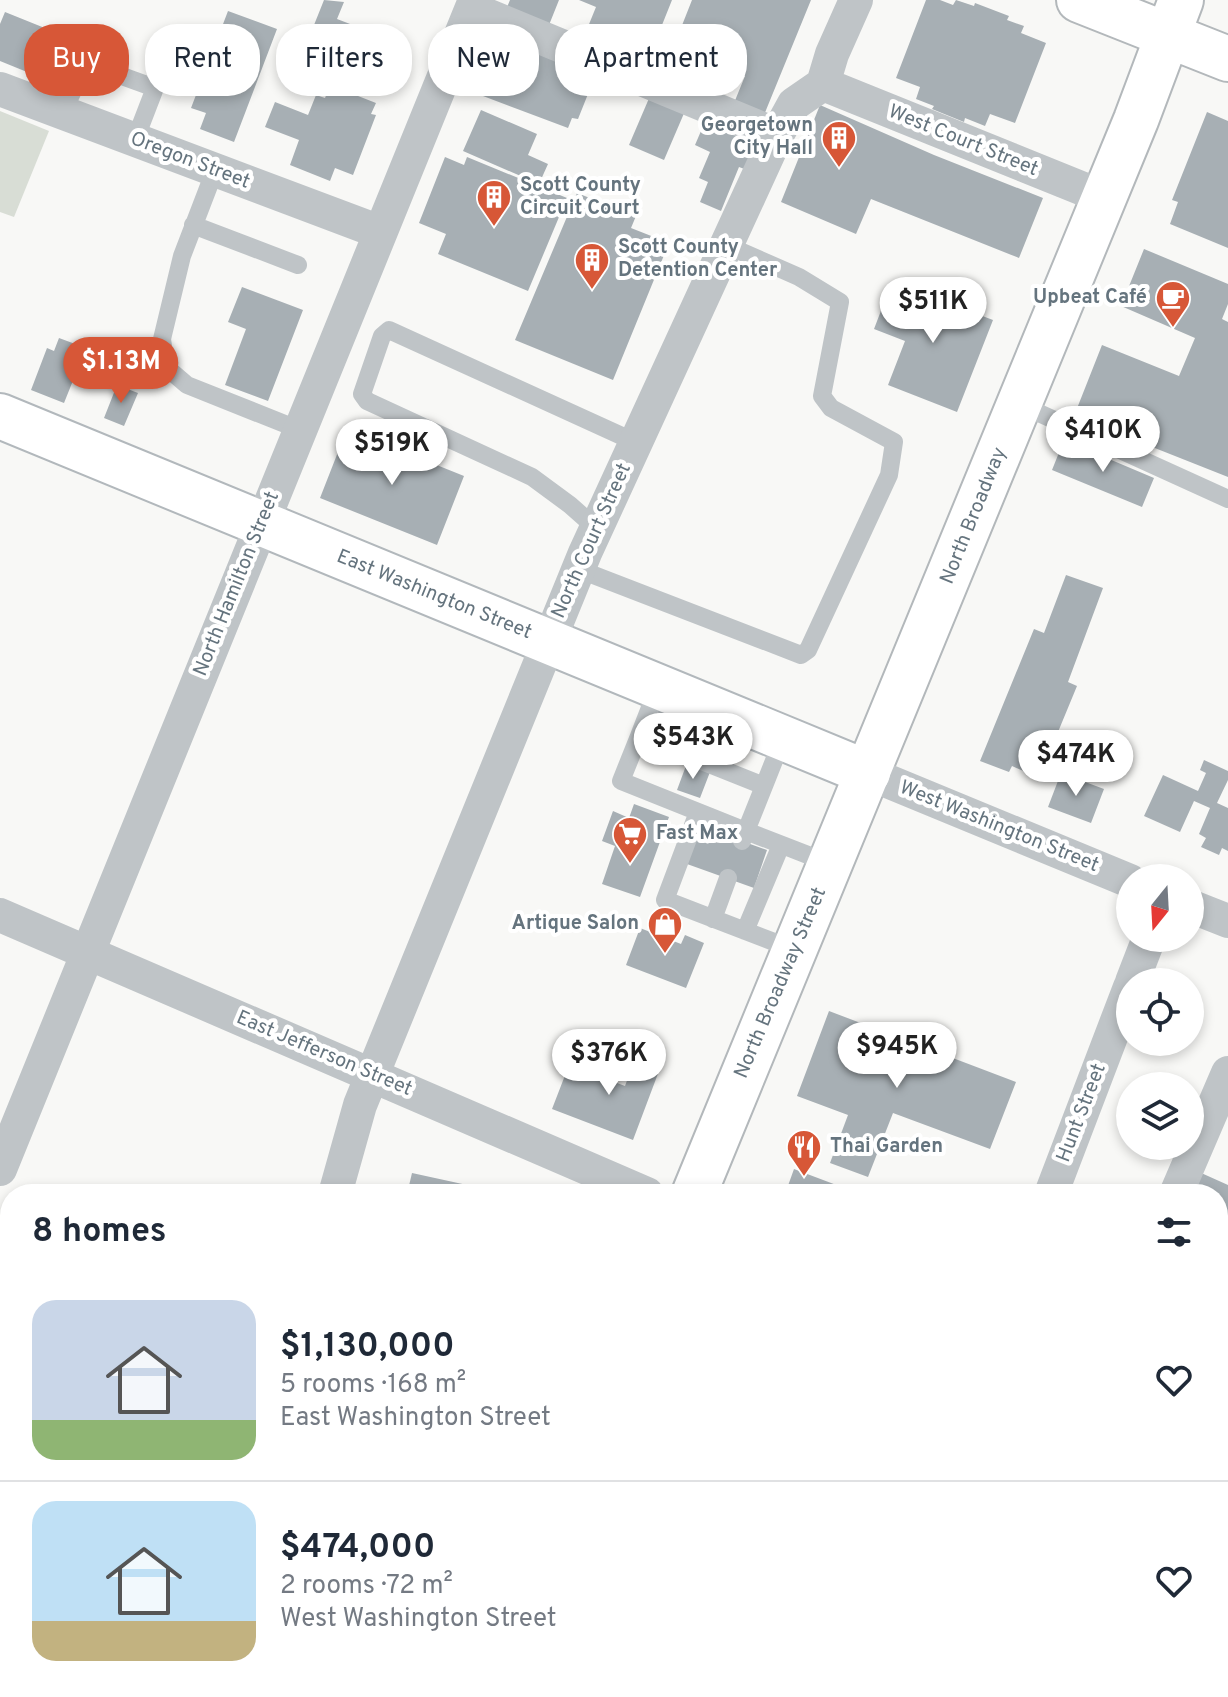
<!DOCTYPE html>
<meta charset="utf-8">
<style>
body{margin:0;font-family:Overpass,sans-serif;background:#f2f2f3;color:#1f2937;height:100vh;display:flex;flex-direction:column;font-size:30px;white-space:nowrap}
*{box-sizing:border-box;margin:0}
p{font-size:26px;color:#747a83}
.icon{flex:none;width:44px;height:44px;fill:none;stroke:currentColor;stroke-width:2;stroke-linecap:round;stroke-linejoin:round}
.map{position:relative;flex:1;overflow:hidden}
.side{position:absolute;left:0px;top:1184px;width:1228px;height:514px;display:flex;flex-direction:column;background:#fff;border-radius:32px 32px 0 0;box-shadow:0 4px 12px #0003}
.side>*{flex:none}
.hud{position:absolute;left:24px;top:24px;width:800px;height:72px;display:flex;gap:16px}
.needle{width:52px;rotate:198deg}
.fabs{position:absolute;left:1116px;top:864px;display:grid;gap:16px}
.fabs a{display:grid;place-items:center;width:88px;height:88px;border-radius:50%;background:#fff;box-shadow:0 4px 12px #0003;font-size:40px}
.price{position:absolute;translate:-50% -68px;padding:0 18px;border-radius:28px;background:#fff;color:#222;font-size:26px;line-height:52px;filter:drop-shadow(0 2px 4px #0008)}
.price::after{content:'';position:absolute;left:50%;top:48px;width:24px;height:18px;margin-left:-12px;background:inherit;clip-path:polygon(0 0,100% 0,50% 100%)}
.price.active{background:#d75737;color:#fff}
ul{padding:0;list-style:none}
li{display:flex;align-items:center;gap:24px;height:200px;padding:0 32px}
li+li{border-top:2px solid #e0e1e3}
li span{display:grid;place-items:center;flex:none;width:224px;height:160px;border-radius:24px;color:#555}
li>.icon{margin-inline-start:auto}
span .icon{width:96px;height:96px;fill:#fffc;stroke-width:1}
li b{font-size:34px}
h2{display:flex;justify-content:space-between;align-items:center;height:96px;padding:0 32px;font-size:34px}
.tag{padding:0 28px;border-radius:32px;background:#fff;box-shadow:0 4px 12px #0003;font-size:28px;line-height:72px}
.tag.active{background:#d75737;color:#fff}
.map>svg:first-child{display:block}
.green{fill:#d8ddd5}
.building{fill:#a7afb4}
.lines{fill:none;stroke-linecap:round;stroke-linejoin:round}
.secondary-casing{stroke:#b2b8bc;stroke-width:48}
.primary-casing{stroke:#b3b8bb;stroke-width:48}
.lane{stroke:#bfc4c7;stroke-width:18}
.street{stroke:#bfc4c7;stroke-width:34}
.secondary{stroke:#fff;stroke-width:44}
.primary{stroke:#fff;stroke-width:44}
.labels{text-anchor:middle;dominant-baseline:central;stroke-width:8;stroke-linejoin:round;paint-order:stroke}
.poi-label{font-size:20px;font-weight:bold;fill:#65747e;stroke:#fff;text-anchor:start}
.street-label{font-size:20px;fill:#65747e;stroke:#fff}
</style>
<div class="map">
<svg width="1228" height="1697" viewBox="0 0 1228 1697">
<rect width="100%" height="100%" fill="#f8f8f6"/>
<!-- green -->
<path class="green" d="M 0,111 L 49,131 L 14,217 L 0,212 Z"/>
<!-- building -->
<path class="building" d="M 324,0 L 344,2 L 337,19 L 405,45 L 395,69 L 310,35 Z
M 510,0 L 559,0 L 545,35 L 503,17 Z
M 579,0 L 672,0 L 646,65 L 583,39 L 596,7 Z
M 692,0 L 811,0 L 764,115 L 734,103 L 745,76 L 731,70 L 720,98 L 686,84 L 701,48 L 677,38 Z
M 926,0 L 940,0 L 953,5 L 956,0 L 974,6 L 975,3 L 1009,16 L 1007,20 L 1024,26 L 1021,33 L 1046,43 L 1015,123 L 990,114 L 985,126 L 965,118 L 964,122 L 932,109 L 934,106 L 916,99 L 920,87 L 896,78 Z
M 228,11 L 277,29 L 234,142 L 200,129 L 206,113 L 191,108 Z
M 5,12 L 72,39 L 54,83 L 0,61 L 0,24 Z
M 506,38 L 591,71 L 587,81 L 592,84 L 578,119 L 572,118 L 568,128 L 483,96 Z
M 330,85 L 376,103 L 371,114 L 376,115 L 353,175 L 335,168 L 330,181 L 290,165 L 299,140 L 265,127 L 275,102 L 308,115 L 316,95 L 325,98 Z
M 653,89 L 688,104 L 664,160 L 629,145 Z
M 820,105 L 934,155 L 1043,198 L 1019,258 L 871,199 L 856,234 L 781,202 Z
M 481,110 L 537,134 L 528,155 L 548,164 L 539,184 L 463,151 Z
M 1207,112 L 1228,121 L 1228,248 L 1170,224 L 1178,202 L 1172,200 Z
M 707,117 L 760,139 L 747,170 L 739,167 L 721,211 L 700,202 L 708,182 L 699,178 L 710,152 L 695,145 Z
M 445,157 L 464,165 L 467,157 L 567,198 L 528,291 L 438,254 L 446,234 L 419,223 Z
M 577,193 L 636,216 L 631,228 L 669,243 L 613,380 L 515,340 Z
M 1144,249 L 1228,284 L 1228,304 L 1222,319 L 1228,322 L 1228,477 L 1074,416 L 1102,345 L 1179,376 L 1195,338 L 1121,306 Z
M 892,282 L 993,320 L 957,412 L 888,385 L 905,341 L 874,329 Z
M 242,287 L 303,310 L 268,401 L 225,385 L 246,329 L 228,322 Z
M 59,338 L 86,348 L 64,403 L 31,390 L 47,348 L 54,351 Z
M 117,385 L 138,393 L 124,426 L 104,418 Z
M 347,429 L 464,476 L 437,545 L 320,498 Z
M 1064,440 L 1154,478 L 1142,507 L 1052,470 Z
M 1066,575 L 1103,588 L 1068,682 L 1077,686 L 1039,778 L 1012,766 L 1009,772 L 980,761 L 1034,629 L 1044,633 Z
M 1204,760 L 1228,771 L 1228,780 L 1217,803 L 1228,808 L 1228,851 L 1222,848 L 1219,855 L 1201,847 L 1206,838 L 1199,834 L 1210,808 L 1194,801 L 1180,832 L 1144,816 L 1163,775 L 1198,791 L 1206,773 L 1200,770 Z
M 687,763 L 710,772 L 700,798 L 677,790 Z
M 1061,773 L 1104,789 L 1091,823 L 1048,807 Z
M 634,804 L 669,817 L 640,897 L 602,884 L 615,846 L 602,841 L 613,811 L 629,818 Z
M 700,826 L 767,850 L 754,888 L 687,864 Z
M 640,928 L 681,944 L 685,935 L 704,943 L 686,988 L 626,965 Z
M 829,1011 L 1016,1082 L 990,1149 L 893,1113 L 868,1177 L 830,1163 L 848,1115 L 797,1096 Z
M 637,1053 L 662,1063 L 633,1140 L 552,1109 L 569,1065 L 625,1086 Z
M 794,1169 L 839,1186 L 836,1194 L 785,1194 Z
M 1199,1172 L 1228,1185 L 1228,1253 L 1218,1276 L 1218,1194 L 1190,1194 Z
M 412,1173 L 467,1185 L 465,1194 L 407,1194 Z"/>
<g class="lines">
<!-- secondary casing -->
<g class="secondary-casing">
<path id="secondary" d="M 0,416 L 868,773"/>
</g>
<!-- primary casing -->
<g class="primary-casing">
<path id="primary" d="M 1079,0 L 1228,59
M 694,1194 L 1136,120 L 1181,0
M 604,1697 L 605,1688"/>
</g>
<!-- lane -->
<path class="lane" d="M 63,112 L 86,63 L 155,88 L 135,140
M 215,170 L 182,256 L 162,339 L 166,367 L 187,385 L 300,430
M 193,225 L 298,265
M 1019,404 L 1228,499
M 596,528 L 570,505 L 532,477 L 367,401 L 362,394 L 382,336 L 389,330 L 635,442
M 578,569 L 801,655 L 808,650 L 889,475 L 894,442 L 831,408 L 822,396 L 840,302 L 799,277 L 726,245
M 658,687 L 639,736 L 764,786 L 783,738
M 639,736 L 621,781 L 746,831 L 764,786
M 698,812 L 665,900 L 795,950
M 742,841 L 746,831 L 831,864
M 713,919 L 728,878
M 745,931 L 781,845"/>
<!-- street -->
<path class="street" d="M 472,9 L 777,135
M 823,84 L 1103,197
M 0,89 L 380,232
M 868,773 L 1130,881
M 1190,906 L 1228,921
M 0,915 L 647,1194
M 1132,982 L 1149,938
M 0,1169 L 475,0
M 335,1194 L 360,1105 L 585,553 L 777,135 L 794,104 L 823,84 L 832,54 L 856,0
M 1051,1194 L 1130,987
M 1176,1194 L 1228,1073
M 1218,1431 L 1228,1435
M 207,1697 L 209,1688
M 939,1697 L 939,1688"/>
<!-- secondary -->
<use href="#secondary" class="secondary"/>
<!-- primary -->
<use href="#primary" class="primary"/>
</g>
<!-- icons -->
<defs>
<g id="building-pin" transform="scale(1.8)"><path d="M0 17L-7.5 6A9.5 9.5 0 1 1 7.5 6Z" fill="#d75737" stroke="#fff"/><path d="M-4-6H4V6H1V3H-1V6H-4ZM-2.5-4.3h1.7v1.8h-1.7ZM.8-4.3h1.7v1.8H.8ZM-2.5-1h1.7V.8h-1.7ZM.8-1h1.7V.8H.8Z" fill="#fff"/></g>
<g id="cafe-pin" transform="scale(1.8)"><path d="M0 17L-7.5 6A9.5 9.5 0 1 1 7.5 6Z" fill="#d75737" stroke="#fff"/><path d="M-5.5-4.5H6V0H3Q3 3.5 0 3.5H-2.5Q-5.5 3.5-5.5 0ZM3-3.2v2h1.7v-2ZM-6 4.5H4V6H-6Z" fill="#fff"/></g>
<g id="supermarket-pin" transform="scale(1.8)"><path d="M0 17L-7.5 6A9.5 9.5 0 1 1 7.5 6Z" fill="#d75737" stroke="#fff"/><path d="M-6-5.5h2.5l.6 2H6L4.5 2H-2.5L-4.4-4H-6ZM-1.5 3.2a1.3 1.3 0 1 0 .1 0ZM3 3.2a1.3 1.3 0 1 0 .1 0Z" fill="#fff"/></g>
<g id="shop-pin" transform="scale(1.8)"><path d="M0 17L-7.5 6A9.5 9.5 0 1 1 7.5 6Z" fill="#d75737" stroke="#fff"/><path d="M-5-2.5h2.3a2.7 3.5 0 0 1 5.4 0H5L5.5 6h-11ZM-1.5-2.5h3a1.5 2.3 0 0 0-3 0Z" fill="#fff"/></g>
<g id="restaurant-pin" transform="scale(1.8)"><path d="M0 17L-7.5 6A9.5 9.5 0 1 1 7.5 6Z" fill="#d75737" stroke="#fff"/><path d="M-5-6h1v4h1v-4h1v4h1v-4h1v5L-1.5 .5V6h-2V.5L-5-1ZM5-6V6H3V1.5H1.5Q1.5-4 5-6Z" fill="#fff"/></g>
</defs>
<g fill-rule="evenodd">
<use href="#building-pin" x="839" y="138"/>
<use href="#building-pin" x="494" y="197"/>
<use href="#building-pin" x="592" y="260"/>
<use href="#cafe-pin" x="1173" y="298"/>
<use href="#supermarket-pin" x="630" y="834"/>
<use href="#shop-pin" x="665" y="924"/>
<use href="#restaurant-pin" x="804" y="1147"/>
</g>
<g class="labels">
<!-- poi labels -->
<g class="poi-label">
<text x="813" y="126" text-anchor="end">Georgetown<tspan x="813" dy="23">City Hall</tspan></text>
<text x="520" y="186">Scott County<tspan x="520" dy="23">Circuit Court</tspan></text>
<text x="618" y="248">Scott County<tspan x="618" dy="23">Detention Center</tspan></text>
<text x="1147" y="298" text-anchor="end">Upbeat Café</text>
<text x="656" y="834">Fast Max</text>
<text x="639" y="924" text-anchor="end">Artique Salon</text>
<text x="830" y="1147">Thai Garden</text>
</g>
<!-- street labels -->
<g class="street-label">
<text transform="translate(963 141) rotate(22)">West Court Street</text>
<text transform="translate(190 161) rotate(21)">Oregon Street</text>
<text transform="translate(974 516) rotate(-68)">North Broadway</text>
<text transform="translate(592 541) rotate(-66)">North Court Street</text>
<text transform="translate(237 584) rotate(-68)">North Hamilton Street</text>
<text transform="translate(434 595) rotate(22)">East Washington Street</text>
<text transform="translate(999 827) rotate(22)">West Washington Street</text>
<text transform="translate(781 983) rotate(-67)">North Broadway Street</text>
<text transform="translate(324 1054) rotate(23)">East Jefferson Street</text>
<text transform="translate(1082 1113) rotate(-69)">Hunt Street</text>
</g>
</g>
</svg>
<div class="fabs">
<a><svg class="needle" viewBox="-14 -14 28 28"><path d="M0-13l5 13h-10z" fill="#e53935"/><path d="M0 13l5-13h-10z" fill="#747a83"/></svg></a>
<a><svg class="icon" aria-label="locate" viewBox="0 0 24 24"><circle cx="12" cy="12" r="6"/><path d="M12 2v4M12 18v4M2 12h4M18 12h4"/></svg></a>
<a><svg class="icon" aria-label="layers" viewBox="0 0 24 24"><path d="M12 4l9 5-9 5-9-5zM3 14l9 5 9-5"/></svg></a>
</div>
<b class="price" style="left:933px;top:345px">$511K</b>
<b class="price active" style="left:121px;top:405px">$1.13M</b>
<b class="price" style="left:1103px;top:474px">$410K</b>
<b class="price" style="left:392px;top:487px">$519K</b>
<b class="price" style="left:693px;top:781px">$543K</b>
<b class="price" style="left:1076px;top:798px">$474K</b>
<b class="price" style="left:897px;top:1090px">$945K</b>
<b class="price" style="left:609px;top:1097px">$376K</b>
<div class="hud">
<a class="tag active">Buy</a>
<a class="tag">Rent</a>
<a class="tag">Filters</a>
<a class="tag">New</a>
<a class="tag">Apartment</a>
</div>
<section class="side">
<h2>8 homes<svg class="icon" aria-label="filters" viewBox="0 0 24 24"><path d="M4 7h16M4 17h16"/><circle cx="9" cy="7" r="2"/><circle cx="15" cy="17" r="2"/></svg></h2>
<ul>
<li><span style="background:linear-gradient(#c9d6e8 75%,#8fb573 0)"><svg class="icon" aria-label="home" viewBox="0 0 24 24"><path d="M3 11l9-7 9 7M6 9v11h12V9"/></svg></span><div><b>$1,130,000</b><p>5 rooms · 168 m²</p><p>East Washington Street</p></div><svg class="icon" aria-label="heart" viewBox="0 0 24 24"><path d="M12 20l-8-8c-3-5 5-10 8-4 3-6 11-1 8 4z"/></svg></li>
<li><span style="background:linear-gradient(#bfe0f5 75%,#c2b280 0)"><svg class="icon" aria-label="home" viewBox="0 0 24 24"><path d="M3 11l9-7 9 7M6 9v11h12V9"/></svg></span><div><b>$474,000</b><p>2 rooms · 72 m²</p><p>West Washington Street</p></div><svg class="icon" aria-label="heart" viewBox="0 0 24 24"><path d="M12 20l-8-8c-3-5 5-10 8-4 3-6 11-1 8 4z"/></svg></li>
</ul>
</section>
</div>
